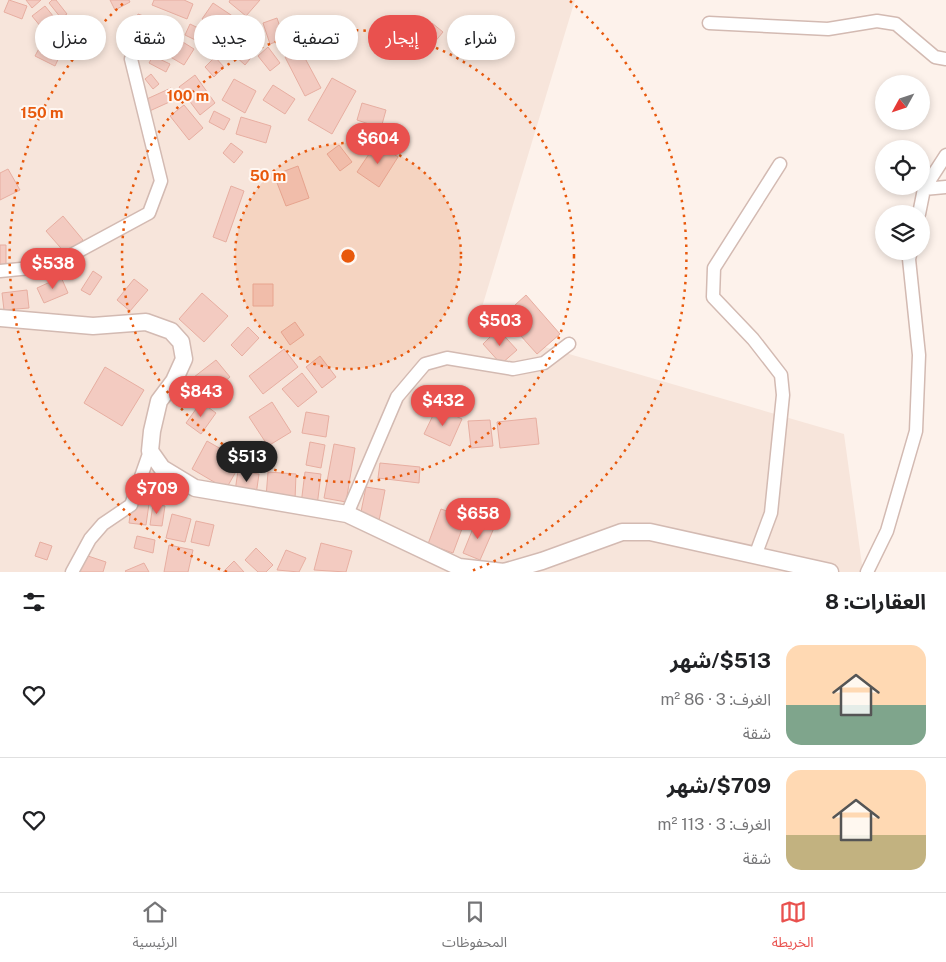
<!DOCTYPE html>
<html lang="ar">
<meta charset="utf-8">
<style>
body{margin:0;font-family:"Public Sans","Noto Sans Arabic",sans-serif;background:#f6f6f6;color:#202124;direction:rtl;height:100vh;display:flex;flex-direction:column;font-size:19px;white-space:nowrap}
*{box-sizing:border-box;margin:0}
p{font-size:16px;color:#757577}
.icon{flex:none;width:28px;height:28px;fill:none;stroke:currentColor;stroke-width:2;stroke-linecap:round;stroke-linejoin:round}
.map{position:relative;height:572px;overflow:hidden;direction:ltr}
.details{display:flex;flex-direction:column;background:#fff;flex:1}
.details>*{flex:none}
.guide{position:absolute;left:15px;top:15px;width:500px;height:45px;direction:rtl;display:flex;gap:10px}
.needle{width:32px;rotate:230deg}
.tools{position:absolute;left:875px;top:75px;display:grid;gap:10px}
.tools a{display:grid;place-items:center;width:55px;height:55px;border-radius:50%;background:#fff;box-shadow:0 2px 8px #0003;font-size:25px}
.price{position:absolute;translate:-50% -42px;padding:0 11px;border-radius:18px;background:#e9514e;color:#fff;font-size:16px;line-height:32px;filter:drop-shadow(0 1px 2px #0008)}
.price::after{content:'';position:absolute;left:50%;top:30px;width:15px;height:11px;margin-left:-8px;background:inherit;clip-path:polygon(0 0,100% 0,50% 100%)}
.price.selected{background:#222;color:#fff}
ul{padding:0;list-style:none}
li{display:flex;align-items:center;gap:15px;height:125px;padding:0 20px}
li+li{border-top:1px solid #e0e0e0}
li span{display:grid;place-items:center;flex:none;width:140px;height:100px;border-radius:15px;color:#555}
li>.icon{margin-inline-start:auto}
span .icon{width:60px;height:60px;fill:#fffc;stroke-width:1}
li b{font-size:21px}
h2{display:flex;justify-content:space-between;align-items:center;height:60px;padding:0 20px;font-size:21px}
.pill{padding:0 18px;border-radius:22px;background:#fff;box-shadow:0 2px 8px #0003;font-size:18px;line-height:45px}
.pill.selected{background:#e9514e;color:#fff}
.tab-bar{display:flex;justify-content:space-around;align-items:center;height:70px;border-top:1px solid #e0e0e0;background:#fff;font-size:14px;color:#757577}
.tab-bar a{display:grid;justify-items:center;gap:2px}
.tab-bar .selected{color:#e9514e}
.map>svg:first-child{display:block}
.residential{fill:#f7e5db}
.building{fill:#f3cbc1;stroke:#e7aea1}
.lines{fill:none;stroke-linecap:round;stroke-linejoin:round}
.minor-casing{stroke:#d3bab2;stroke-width:15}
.tertiary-casing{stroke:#d3bab2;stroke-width:19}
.minor{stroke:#fff;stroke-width:12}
.tertiary{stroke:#fff;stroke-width:16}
.ring{fill:none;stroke:#e8590c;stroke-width:2.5;stroke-dasharray:2.5 5}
.centre{fill:#e8590c;stroke:#fff7f2;stroke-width:2.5}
.ring-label{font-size:15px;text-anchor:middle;font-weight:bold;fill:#e8590c;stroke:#fff7f2;stroke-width:4;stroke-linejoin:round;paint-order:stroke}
</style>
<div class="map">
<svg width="946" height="572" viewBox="0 0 946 572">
<rect width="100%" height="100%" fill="#fdf2eb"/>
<!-- residential -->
<path class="residential" d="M 0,0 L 575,0 L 476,327 L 844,434 L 863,572 L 0,572 Z"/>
<!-- building -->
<path class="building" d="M 9,0 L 27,6 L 22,19 L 4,12 Z
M 26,0 L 41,0 L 32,8 Z
M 52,0 L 56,0 L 67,14 L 61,18 L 49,3 Z
M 110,0 L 129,0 L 130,2 L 115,10 Z
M 154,0 L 184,0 L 193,4 L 187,19 L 152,5 Z
M 230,0 L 260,0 L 246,16 L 229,2 Z
M 213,3 L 240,21 L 230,37 L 202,19 Z
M 45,6 L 62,27 L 50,38 L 32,16 Z
M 138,14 L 157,21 L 147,47 L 128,40 Z
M 277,18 L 284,39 L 270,44 L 263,23 Z
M 432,23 L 443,32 L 429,49 L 418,40 Z
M 190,24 L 219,38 L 214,49 L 185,35 Z
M 165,25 L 173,29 L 164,47 L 156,42 Z
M 93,27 L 97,52 L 77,56 L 73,30 Z
M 307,28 L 315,34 L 307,43 L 299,36 Z
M 178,39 L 194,49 L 184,65 L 167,55 Z
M 248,39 L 259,48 L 245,65 L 234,55 Z
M 43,41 L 62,51 L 55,66 L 35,56 Z
M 268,47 L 280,63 L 270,71 L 258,56 Z
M 300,49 L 321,88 L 305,96 L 285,57 Z
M 153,56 L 170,64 L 166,72 L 149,63 Z
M 215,57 L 224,67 L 214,77 L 205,67 Z
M 151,74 L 159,84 L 153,89 L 145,79 Z
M 195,75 L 215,103 L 200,115 L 179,87 Z
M 332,78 L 356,91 L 332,134 L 308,120 Z
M 234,79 L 256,91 L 245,113 L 222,100 Z
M 273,85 L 295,99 L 285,114 L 263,100 Z
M 171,88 L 176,99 L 143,114 L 138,103 Z
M 362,103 L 386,110 L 381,128 L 357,120 Z
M 184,105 L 203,128 L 189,140 L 170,116 Z
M 214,111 L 230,119 L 224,130 L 209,122 Z
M 241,117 L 271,126 L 266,143 L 236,134 Z
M 377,142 L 398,157 L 379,187 L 357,172 Z
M 231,143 L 243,152 L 234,163 L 223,153 Z
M 339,145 L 352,162 L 340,171 L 327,154 Z
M 298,166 L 309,198 L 286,206 L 274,175 Z
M 8,169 L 20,190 L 0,200 L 0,173 Z
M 231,186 L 244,191 L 226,242 L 213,237 Z
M 63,216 L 83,240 L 66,254 L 46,231 Z
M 0,245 L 6,245 L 6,268 L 0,268 Z
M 93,271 L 102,277 L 90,295 L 81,290 Z
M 61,277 L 68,293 L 44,303 L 37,288 Z
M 134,279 L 148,290 L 130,311 L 117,300 Z
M 253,284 L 273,284 L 273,306 L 253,306 Z
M 27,290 L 29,308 L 4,310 L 2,293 Z
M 202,293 L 228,316 L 204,342 L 179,319 Z
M 526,295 L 560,334 L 537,354 L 503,316 Z
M 295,322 L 304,335 L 290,345 L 281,332 Z
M 248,327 L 259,338 L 242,356 L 231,345 Z
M 498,329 L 517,350 L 501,364 L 483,344 Z
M 284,349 L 298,367 L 263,394 L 249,376 Z
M 320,356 L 336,377 L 322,388 L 306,367 Z
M 216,360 L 230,377 L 209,395 L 194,377 Z
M 105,367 L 144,390 L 122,426 L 84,403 Z
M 302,373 L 317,392 L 298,407 L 282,389 Z
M 201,402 L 216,413 L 201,434 L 186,423 Z
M 272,402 L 291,432 L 268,446 L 249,417 Z
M 437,407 L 462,419 L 450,446 L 424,434 Z
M 306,412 L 329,416 L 326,437 L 302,433 Z
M 536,418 L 539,444 L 500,448 L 497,422 Z
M 490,420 L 493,446 L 471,448 L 468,421 Z
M 207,441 L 242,461 L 226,489 L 192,469 Z
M 310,442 L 325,445 L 321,468 L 306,465 Z
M 334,444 L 355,448 L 346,502 L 324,498 Z
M 380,463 L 420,467 L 419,483 L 378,478 Z
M 238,471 L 259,474 L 256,495 L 235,491 Z
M 268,472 L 296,474 L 295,500 L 266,497 Z
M 305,472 L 321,474 L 317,506 L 301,504 Z
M 366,487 L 385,490 L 379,521 L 360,517 Z
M 132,501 L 149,504 L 146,525 L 129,523 Z
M 153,504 L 165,506 L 162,526 L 150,525 Z
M 441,509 L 466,518 L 453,553 L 428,544 Z
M 172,514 L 191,519 L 185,542 L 166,538 Z
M 196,521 L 214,525 L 209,546 L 191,542 Z
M 476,521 L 494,528 L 480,560 L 463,553 Z
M 137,536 L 155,540 L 153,553 L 134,548 Z
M 40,542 L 52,546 L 47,560 L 35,556 Z
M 321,543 L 352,551 L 346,572 L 314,570 Z
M 169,545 L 193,550 L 188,572 L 164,572 Z
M 256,548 L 273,565 L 266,572 L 258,572 L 245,560 Z
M 286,550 L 306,558 L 299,572 L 277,570 Z
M 85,555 L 106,562 L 103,572 L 79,572 Z
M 234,561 L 244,572 L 223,572 Z
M 144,563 L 149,572 L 126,572 L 125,571 Z"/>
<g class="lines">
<!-- minor casing -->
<g class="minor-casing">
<path id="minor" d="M 709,23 L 828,29 L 877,21 L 896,24 L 935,57 L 946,59
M 924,189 L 946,187
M 919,214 L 924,189 L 946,155
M 0,271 L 51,266 L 149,213 L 161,181 L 131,59
M 347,514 L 397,397 L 425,364 L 447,358 L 513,369 L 544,363 L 569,344
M 755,556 L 771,513 L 783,395 L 781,375 L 753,339 L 713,297 L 714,268 L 780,164
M 72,572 L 90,539 L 103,524 L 131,505 L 150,451
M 867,572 L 887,531 L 916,431 L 919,355 L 909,259 L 911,251"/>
</g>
<!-- tertiary casing -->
<g class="tertiary-casing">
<path id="tertiary" d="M 0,318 L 93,326 L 146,322 L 171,331 L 181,342 L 184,359 L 174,381 L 159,401 L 152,431 L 150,451 L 162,468 L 195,488 L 347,514 L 459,567 L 504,572 L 542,561 L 622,532 L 650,532 L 830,572"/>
</g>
<!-- minor -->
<use href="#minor" class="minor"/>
<!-- tertiary -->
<use href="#tertiary" class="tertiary"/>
</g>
<!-- distance rings -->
<circle cx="348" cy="256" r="113" fill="#e8590c" fill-opacity=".12"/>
<g class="ring">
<circle cx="348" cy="256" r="113"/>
<circle cx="348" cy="256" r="226"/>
<path d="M227 572A338 338 0 0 1 126 1M570 1A338 338 0 0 1 469 572"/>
</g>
<circle cx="348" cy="256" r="8" class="centre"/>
<g class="ring-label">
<text x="188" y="101">100 m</text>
<text x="42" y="118">150 m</text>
<text x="268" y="181">50 m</text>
</g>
</svg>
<div class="tools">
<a><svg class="needle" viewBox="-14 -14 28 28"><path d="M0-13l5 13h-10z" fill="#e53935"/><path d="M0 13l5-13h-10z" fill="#757577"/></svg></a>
<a><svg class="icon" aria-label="locate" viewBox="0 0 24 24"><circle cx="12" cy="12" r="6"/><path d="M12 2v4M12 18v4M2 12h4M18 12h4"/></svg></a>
<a><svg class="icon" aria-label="layers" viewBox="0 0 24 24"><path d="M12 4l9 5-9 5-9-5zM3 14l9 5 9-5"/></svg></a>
</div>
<b class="price" style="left:378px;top:165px">$604</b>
<b class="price" style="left:53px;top:290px">$538</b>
<b class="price" style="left:500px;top:347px">$503</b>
<b class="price" style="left:201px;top:418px">$843</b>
<b class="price" style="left:443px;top:427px">$432</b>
<b class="price selected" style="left:247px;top:483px">$513</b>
<b class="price" style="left:157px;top:515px">$709</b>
<b class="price" style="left:478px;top:540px">$658</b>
<div class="guide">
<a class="pill">شراء</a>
<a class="pill selected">إيجار</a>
<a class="pill">تصفية</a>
<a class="pill">جديد</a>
<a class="pill">شقة</a>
<a class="pill">منزل</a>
</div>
</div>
<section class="details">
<h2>العقارات: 8<svg class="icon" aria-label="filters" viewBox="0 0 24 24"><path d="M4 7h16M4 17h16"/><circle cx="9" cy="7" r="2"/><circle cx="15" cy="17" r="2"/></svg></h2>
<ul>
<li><span style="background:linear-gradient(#ffd9b3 60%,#7fa58c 0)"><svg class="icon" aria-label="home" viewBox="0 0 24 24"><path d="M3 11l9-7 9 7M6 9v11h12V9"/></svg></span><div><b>$513/شهر</b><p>الغرف: 3 · 86 m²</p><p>شقة</p></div><svg class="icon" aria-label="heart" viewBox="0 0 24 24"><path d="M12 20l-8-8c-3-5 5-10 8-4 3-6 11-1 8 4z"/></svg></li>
<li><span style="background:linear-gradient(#ffd9b3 65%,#c2b280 0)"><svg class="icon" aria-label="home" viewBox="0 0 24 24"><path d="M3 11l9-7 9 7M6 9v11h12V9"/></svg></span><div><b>$709/شهر</b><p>الغرف: 3 · 113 m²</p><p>شقة</p></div><svg class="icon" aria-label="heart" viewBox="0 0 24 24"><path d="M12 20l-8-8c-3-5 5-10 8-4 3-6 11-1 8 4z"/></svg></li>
</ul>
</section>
<nav class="tab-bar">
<a class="selected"><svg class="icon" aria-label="map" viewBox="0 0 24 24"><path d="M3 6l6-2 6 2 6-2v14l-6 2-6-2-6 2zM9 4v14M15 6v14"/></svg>الخريطة</a>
<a><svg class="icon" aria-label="saved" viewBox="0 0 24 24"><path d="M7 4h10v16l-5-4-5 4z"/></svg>المحفوظات</a>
<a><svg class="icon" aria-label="home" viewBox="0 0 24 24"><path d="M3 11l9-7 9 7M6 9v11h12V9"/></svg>الرئيسية</a>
</nav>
